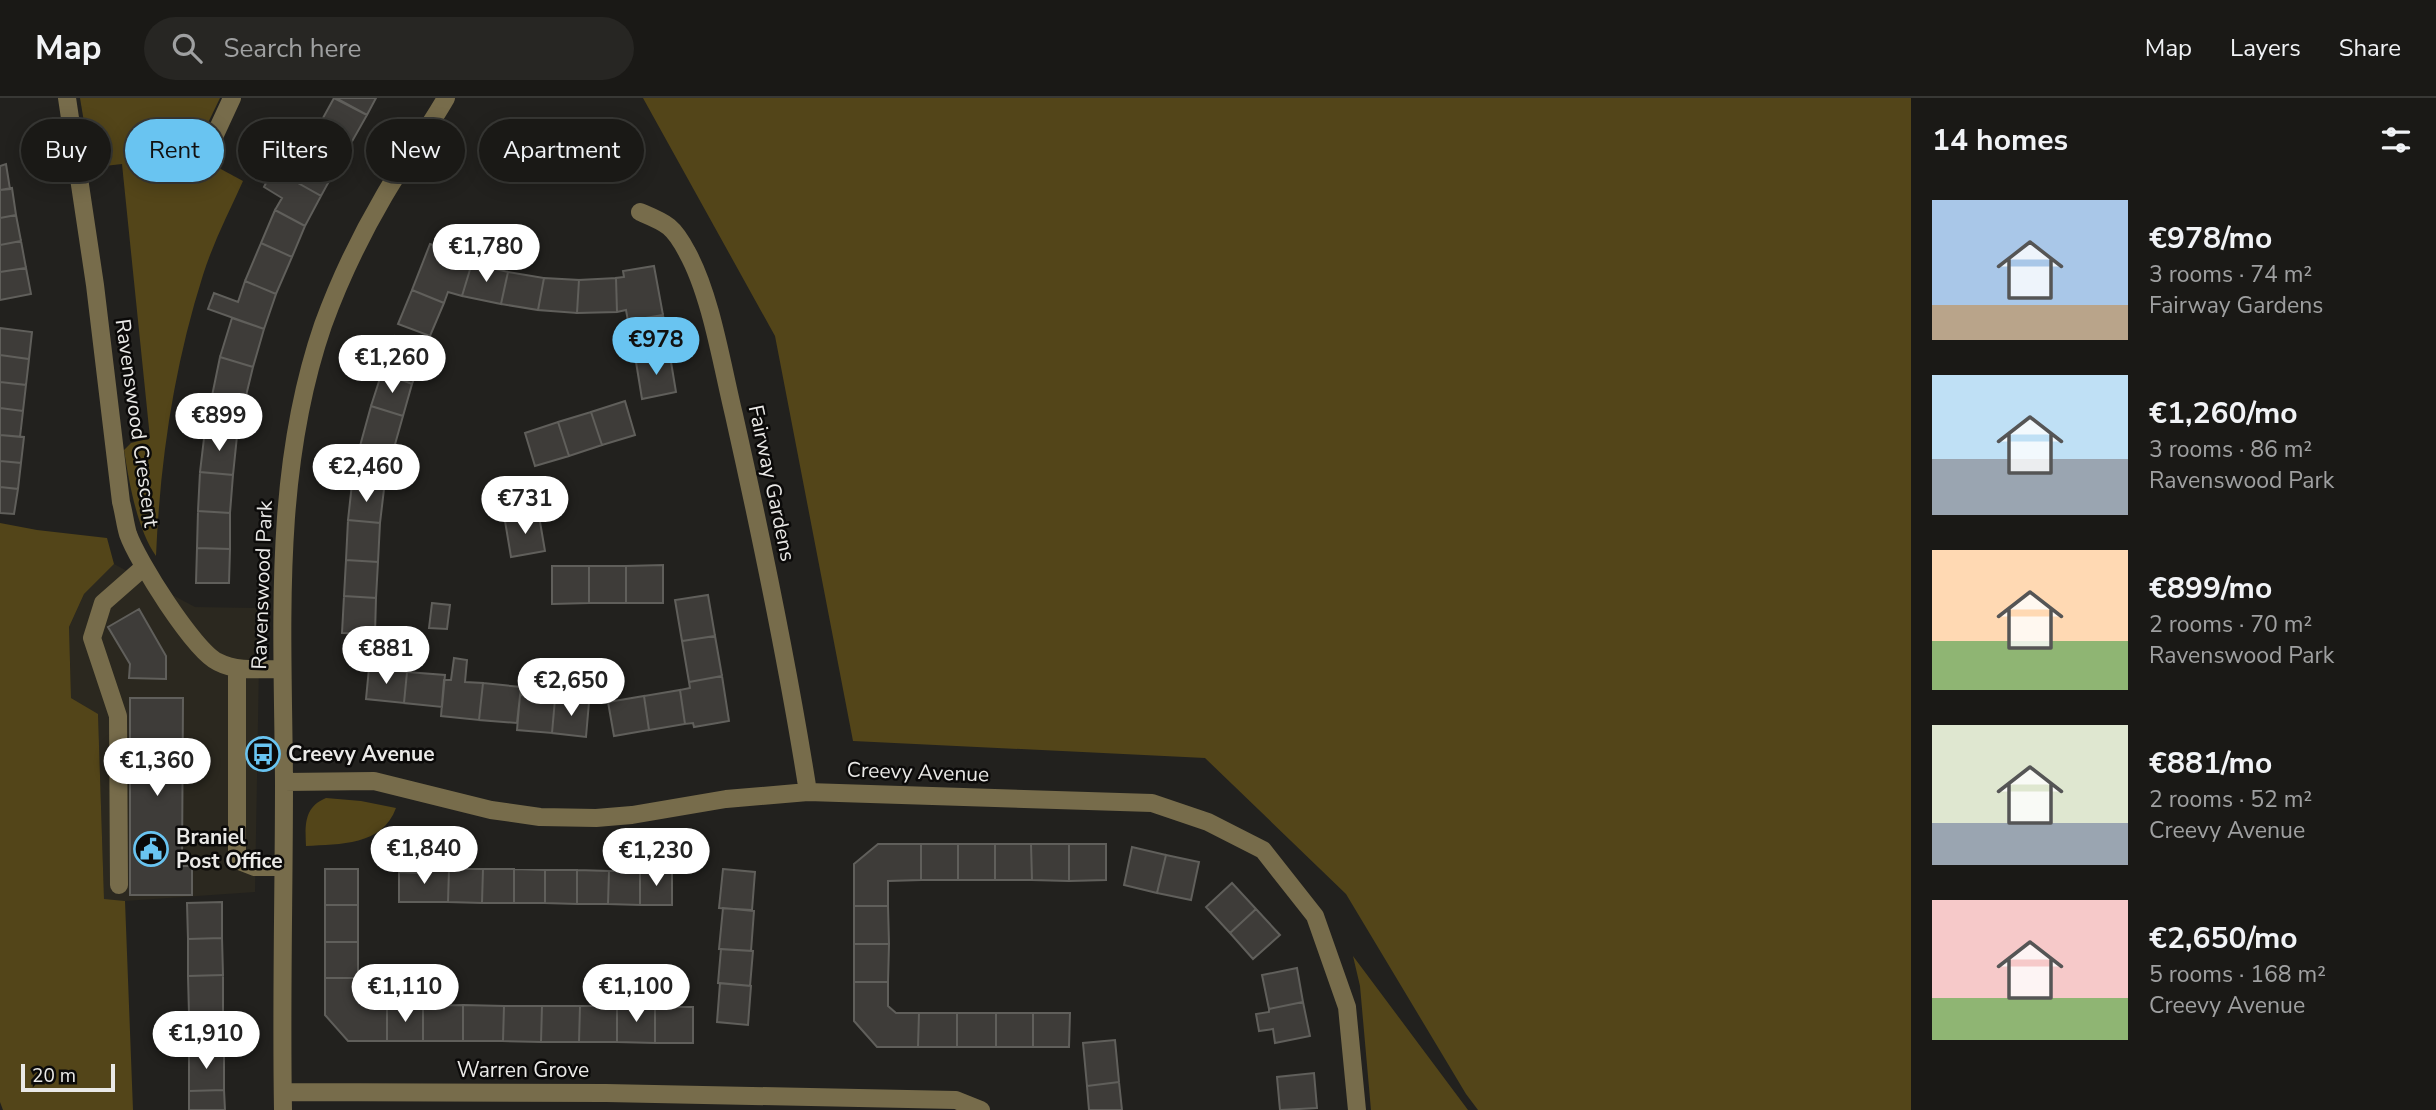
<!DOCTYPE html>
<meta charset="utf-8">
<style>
body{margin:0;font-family:"Nunito Sans",sans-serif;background:#272623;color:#f1f3f6;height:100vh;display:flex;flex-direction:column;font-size:26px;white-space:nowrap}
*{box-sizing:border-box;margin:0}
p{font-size:23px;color:#9fa0a1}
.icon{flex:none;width:38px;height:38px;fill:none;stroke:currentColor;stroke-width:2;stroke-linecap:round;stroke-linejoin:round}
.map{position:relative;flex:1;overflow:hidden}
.panel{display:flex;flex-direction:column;background:#1a1916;width:525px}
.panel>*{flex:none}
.top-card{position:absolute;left:21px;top:21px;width:665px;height:63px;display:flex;gap:14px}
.scale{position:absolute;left:21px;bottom:18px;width:94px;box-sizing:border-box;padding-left:7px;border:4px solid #eae9e7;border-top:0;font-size:19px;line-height:24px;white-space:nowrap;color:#eae9e7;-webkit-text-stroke:5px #0b0a09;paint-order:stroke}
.price{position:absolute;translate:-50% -60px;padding:0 16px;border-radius:24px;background:#fff;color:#222;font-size:23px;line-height:46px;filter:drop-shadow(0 2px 4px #0008)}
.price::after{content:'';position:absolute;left:50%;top:42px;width:21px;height:16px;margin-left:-10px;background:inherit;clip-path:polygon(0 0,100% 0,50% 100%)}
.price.selected{background:#69c4f1;color:#111}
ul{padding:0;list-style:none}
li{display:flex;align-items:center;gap:21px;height:175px;padding:0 21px}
li span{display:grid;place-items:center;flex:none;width:196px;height:140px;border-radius:0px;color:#555}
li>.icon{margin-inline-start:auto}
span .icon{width:84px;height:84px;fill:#fffc;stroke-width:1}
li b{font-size:30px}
h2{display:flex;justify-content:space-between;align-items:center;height:84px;padding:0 21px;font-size:30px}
.chip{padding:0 24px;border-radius:32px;background:#1a1916;box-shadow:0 4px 18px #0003,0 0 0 2px #383835;font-size:24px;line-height:63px}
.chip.selected{background:#69c4f1;color:#111}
header{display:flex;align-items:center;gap:42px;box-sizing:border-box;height:98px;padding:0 35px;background:#1a1916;border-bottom:2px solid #383835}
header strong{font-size:33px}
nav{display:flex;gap:38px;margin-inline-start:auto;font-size:24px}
.search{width:490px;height:63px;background:#272623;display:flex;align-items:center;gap:18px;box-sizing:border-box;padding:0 24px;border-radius:38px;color:#9fa0a1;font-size:26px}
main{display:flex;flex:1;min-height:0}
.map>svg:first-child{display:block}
.built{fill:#2b281f}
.green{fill:#534519}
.building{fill:#3e3c39;stroke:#605f5b;stroke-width:2}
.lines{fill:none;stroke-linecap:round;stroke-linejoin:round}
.minor{stroke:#776c4b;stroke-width:18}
.labels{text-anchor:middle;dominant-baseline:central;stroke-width:5;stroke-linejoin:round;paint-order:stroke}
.street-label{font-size:21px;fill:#eae9e7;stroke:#0b0a09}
.poi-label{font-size:21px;font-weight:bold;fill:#eae9e7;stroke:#0b0a09;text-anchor:start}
</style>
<header>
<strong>Map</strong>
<div class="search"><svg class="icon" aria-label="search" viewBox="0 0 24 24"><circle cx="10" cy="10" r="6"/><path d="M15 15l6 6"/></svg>Search here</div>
<nav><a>Map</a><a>Layers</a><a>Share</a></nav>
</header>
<main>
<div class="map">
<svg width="1911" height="1012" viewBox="0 0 1911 1012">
<rect width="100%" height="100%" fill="#22211e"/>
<!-- built -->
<path class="built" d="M 114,466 L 195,509 L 260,510 L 255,794 L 125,803 L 104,802 L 98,617 L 71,600 L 69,529 L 84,496 Z"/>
<!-- green -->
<path class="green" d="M 80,0 L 220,0 L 193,56 L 243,83 C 229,114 213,145 203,177 C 174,268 160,363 156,458 C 137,431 129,384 124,352 L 131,345 L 150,340 L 122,66 L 96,69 L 91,66 Z
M 643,0 L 1911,0 L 1911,1012 L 1478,1012 L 1466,996 L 1346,796 L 1205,660 L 853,643 L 775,238 Z
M 0,425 L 37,432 L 107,440 L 114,466 L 84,496 L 69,529 L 71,600 L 98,616 L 104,801 L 125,803 L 133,1012 L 3,1012 L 0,1004 Z
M 326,700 L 361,703 L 396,710 C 382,748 340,746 306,748 C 305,727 304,709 326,700 Z
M 1353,858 L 1468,1012 L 1371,1012 L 1360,888 Z"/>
<!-- building -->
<path class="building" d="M 334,0 L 367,17 L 350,47 L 318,29 Z
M 336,0 L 376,0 L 367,17 Z
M 310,49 L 339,65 L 321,98 L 291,81 Z
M 6,66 L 10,91 L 0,92 L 0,68 Z
M 273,71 L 321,98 L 305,128 L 275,112 L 282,100 L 264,89 Z
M 12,90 L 16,117 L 0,120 L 0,92 Z
M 275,112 L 305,128 L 292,159 L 261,145 Z
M 16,117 L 21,143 L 0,147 L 0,120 Z
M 21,143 L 26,170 L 0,174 L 0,147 Z
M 261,145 L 292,159 L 276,196 L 245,183 Z
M 430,146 L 461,157 L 460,161 L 472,165 L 462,198 L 448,194 L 444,205 L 412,192 Z
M 472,165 L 508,174 L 501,206 L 462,198 Z
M 654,168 L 663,217 L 628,223 L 626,212 L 617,214 L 616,180 L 624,179 L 623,173 Z
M 26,170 L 31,196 L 0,202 L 0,174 Z
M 508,174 L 544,180 L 538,212 L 501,206 Z
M 544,180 L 579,182 L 577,215 L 538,212 Z
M 616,180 L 617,214 L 577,215 L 579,182 Z
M 245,183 L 276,196 L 264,231 L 208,211 L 214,195 L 238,204 Z
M 412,192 L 444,205 L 430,238 L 398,226 Z
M 663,217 L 670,258 L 636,264 L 628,223 Z
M 232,220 L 264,231 L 253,269 L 220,259 Z
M 0,230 L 32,234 L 29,261 L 0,257 Z
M 395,238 L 426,251 L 412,286 L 382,274 Z
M 0,257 L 29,261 L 26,287 L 0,284 Z
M 670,258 L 676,294 L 642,301 L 636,264 Z
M 220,259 L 253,269 L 244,306 L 212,298 Z
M 382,274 L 412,286 L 403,318 L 371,308 Z
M 0,284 L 26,287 L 23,313 L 0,310 Z
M 212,298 L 244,306 L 237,338 L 205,332 Z
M 625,303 L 635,337 L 602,347 L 591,314 Z
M 371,308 L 403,318 L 392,357 L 360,348 Z
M 0,310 L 23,313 L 20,339 L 0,337 Z
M 591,314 L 602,347 L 569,358 L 558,324 Z
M 558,324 L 569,358 L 535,368 L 525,335 Z
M 205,332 L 237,338 L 233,377 L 200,374 Z
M 0,337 L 24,339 L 21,365 L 0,363 Z
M 360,348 L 392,357 L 384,391 L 352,386 Z
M 0,363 L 21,365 L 18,391 L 0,389 Z
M 200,374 L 233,377 L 230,415 L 198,413 Z
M 533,382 L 539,418 L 505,423 L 499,388 Z
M 352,386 L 384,391 L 380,425 L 348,422 Z
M 0,389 L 18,391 L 14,416 L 0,415 Z
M 198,413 L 230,415 L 230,451 L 197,450 Z
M 539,418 L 545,453 L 511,459 L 505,423 Z
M 348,422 L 380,425 L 378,464 L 346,462 Z
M 197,450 L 230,451 L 229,485 L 196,485 Z
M 346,462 L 378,464 L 376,500 L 344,498 Z
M 663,467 L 663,505 L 626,505 L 626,468 Z
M 552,468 L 589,468 L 589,505 L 552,506 Z
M 589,468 L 626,468 L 626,505 L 589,505 Z
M 708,497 L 715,538 L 682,543 L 675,502 Z
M 344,498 L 376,500 L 375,536 L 342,535 Z
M 432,505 L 450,507 L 447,531 L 429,530 Z
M 139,511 L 166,558 L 166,581 L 129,580 L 130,566 L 108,529 Z
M 715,538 L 722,578 L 689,584 L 682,543 Z
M 454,560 L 467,562 L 465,584 L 483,585 L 479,622 L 441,618 L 444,582 L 451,582 Z
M 369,570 L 407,574 L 404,605 L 366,601 Z
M 407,574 L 445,577 L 442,609 L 404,605 Z
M 722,578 L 729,623 L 694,629 L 693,625 L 685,626 L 680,592 L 690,590 L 689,584 Z
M 483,585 L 521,589 L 517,625 L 479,622 Z
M 680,592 L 685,626 L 649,632 L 644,598 Z
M 520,597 L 555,601 L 552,635 L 517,632 Z
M 644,598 L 649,632 L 614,638 L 608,604 Z
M 130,600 L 183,600 L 182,768 L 192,768 L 192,797 L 130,797 Z
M 555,601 L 589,604 L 586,639 L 552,635 Z
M 878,746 L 921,746 L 921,782 L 888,783 L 888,808 L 854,808 L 854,766 Z
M 921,746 L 958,746 L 958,782 L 921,782 Z
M 958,746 L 995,746 L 995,782 L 958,782 Z
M 995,746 L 1031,746 L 1032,782 L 995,782 Z
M 1031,746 L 1069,746 L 1069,783 L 1032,782 Z
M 1069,746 L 1106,746 L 1106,782 L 1069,783 Z
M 1132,749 L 1166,757 L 1157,795 L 1124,787 Z
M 1166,757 L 1199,764 L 1191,802 L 1157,795 Z
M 418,770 L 449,771 L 448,804 L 399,804 L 399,774 L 418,775 Z
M 325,771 L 358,771 L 358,807 L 325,807 Z
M 449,771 L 483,771 L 482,805 L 448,804 Z
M 483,771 L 514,771 L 514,805 L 482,805 Z
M 514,771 L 545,772 L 545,805 L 514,805 Z
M 723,771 L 755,774 L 752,812 L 719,810 Z
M 545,772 L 577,772 L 577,806 L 545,805 Z
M 577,772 L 609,773 L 608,806 L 577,806 Z
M 609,773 L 640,773 L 640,807 L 608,806 Z
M 640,773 L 672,774 L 672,807 L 640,807 Z
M 1232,785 L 1256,811 L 1230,835 L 1206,809 Z
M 222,804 L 222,840 L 188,841 L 187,805 Z
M 325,807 L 358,807 L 358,844 L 325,844 Z
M 854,808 L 888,808 L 889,846 L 854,846 Z
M 723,810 L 754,813 L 751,853 L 719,851 Z
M 1256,811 L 1280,837 L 1253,861 L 1230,835 Z
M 222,840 L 223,877 L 188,878 L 188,841 Z
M 325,844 L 358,844 L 358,880 L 325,880 Z
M 854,846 L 889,846 L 888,884 L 854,884 Z
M 721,851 L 753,853 L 750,888 L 718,885 Z
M 1297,870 L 1303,904 L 1269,911 L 1262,877 Z
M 223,877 L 223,916 L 189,916 L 188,878 Z
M 325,880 L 358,880 L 358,901 L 365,908 L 387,908 L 387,943 L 348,943 L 325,917 Z
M 854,884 L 888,884 L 888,908 L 896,915 L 919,915 L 918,949 L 877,949 L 854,923 Z
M 720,885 L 751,888 L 748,927 L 717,924 Z
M 1303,904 L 1310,938 L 1275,945 L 1273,931 L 1259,933 L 1256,916 L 1269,914 L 1269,911 Z
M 463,907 L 504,908 L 503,943 L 463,943 Z
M 463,907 L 463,943 L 423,943 L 423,908 Z
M 387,908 L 423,908 L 423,943 L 387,943 Z
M 504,908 L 542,908 L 541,944 L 503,943 Z
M 542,908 L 580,908 L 579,944 L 541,944 Z
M 580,908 L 617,908 L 617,944 L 579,944 Z
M 617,908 L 655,909 L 655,945 L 617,944 Z
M 655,909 L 693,909 L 693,945 L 655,945 Z
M 919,915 L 957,915 L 957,949 L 918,949 Z
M 957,915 L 996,915 L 996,949 L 957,949 Z
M 996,915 L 1033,915 L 1033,949 L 996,949 Z
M 1033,915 L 1070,915 L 1069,949 L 1033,949 Z
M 189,916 L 223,916 L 224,954 L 189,955 Z
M 1115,942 L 1119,984 L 1087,988 L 1083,945 Z
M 224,954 L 224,992 L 189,993 L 189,955 Z
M 1314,975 L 1317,1010 L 1280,1012 L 1277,979 Z
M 1119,984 L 1122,1012 L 1089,1012 L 1087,988 Z
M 224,992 L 225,1012 L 189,1012 L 189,993 Z"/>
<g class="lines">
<!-- minor -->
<path class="minor" d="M 67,0 L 95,187 L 121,404 C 124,415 125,426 128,436 C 137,462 194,553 218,564 C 237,574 260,571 282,571
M 207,54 L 232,0
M 640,114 C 666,125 673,127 687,154 C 711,197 722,268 734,317 C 762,442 788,567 808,694
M 237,571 L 237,762 L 255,769 L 283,769
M 284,684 L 374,683 L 491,712 L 540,719 L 596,720 L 632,717 L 726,701 L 808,694 L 1152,705 L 1208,724 L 1263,752 L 1315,818 L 1347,909 L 1357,1012
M 119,787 L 118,618 L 92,540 L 103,505 L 144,469
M 283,994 L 606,995 L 956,1002 L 981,1012
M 283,1012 C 281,902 284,793 284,684 C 283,530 272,375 323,227 C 339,183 360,139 384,98 C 403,65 427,33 446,0"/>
</g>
<!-- icons -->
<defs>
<g id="bus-ring" transform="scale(1.75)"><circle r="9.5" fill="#0b0a09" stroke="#69c4f1" stroke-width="1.5"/><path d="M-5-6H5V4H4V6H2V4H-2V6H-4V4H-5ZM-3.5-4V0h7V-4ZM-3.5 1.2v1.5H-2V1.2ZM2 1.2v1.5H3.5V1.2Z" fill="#69c4f1"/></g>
<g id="civic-ring" transform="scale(1.75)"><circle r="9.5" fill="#0b0a09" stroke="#69c4f1" stroke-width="1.5"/><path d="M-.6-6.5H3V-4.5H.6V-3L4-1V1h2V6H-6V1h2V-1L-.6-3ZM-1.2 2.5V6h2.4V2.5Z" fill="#69c4f1"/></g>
</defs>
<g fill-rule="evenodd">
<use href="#bus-ring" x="263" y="656"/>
<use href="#civic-ring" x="151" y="751"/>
</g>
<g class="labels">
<!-- street labels -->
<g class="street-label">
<text transform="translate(137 325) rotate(82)">Ravenswood Crescent</text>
<text transform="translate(772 385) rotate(78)">Fairway Gardens</text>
<text transform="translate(262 487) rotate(-88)">Ravenswood Park</text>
<text transform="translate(918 674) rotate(2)">Creevy Avenue</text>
<text x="523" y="972">Warren Grove</text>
</g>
<!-- poi labels -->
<g class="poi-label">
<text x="288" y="656">Creevy Avenue</text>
<text x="176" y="739">Braniel<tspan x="176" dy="24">Post Office</tspan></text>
</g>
</g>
</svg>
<div class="scale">20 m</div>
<b class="price" style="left:486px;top:186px">€1,780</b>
<b class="price selected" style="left:656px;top:279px">€978</b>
<b class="price" style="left:392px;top:297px">€1,260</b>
<b class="price" style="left:219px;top:355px">€899</b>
<b class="price" style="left:366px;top:406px">€2,460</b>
<b class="price" style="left:525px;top:438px">€731</b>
<b class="price" style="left:386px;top:588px">€881</b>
<b class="price" style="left:571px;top:620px">€2,650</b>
<b class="price" style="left:157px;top:700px">€1,360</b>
<b class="price" style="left:424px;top:788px">€1,840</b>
<b class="price" style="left:656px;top:790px">€1,230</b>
<b class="price" style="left:405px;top:926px">€1,110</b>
<b class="price" style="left:636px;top:926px">€1,100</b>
<b class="price" style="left:206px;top:973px">€1,910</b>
<div class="top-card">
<a class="chip">Buy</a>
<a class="chip selected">Rent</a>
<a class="chip">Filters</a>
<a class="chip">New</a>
<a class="chip">Apartment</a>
</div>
</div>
<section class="panel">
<h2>14 homes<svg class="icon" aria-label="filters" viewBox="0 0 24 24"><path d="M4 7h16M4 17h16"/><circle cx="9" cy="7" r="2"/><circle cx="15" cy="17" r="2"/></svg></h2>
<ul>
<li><span style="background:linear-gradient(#a9c7e8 75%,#b9a48a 0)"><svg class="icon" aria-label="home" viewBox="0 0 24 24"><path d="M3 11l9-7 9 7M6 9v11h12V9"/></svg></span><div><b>€978/mo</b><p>3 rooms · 74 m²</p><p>Fairway Gardens</p></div></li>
<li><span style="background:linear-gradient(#bfe0f5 60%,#9aa5b1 0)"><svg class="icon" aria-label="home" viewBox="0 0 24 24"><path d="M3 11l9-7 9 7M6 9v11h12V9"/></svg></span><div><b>€1,260/mo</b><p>3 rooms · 86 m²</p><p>Ravenswood Park</p></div></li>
<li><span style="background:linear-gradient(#ffd9b3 65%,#8fb573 0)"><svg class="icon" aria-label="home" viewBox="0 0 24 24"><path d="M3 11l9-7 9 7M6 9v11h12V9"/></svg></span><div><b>€899/mo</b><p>2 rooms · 70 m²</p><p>Ravenswood Park</p></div></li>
<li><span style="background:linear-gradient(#dfe7d0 70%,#9aa5b1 0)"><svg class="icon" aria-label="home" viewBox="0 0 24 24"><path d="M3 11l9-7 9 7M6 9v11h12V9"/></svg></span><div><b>€881/mo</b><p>2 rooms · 52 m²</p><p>Creevy Avenue</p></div></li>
<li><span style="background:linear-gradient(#f6c9c9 70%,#8fb573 0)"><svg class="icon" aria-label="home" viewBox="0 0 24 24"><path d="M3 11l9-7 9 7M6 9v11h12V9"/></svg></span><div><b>€2,650/mo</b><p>5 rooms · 168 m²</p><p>Creevy Avenue</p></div></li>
</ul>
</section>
</main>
